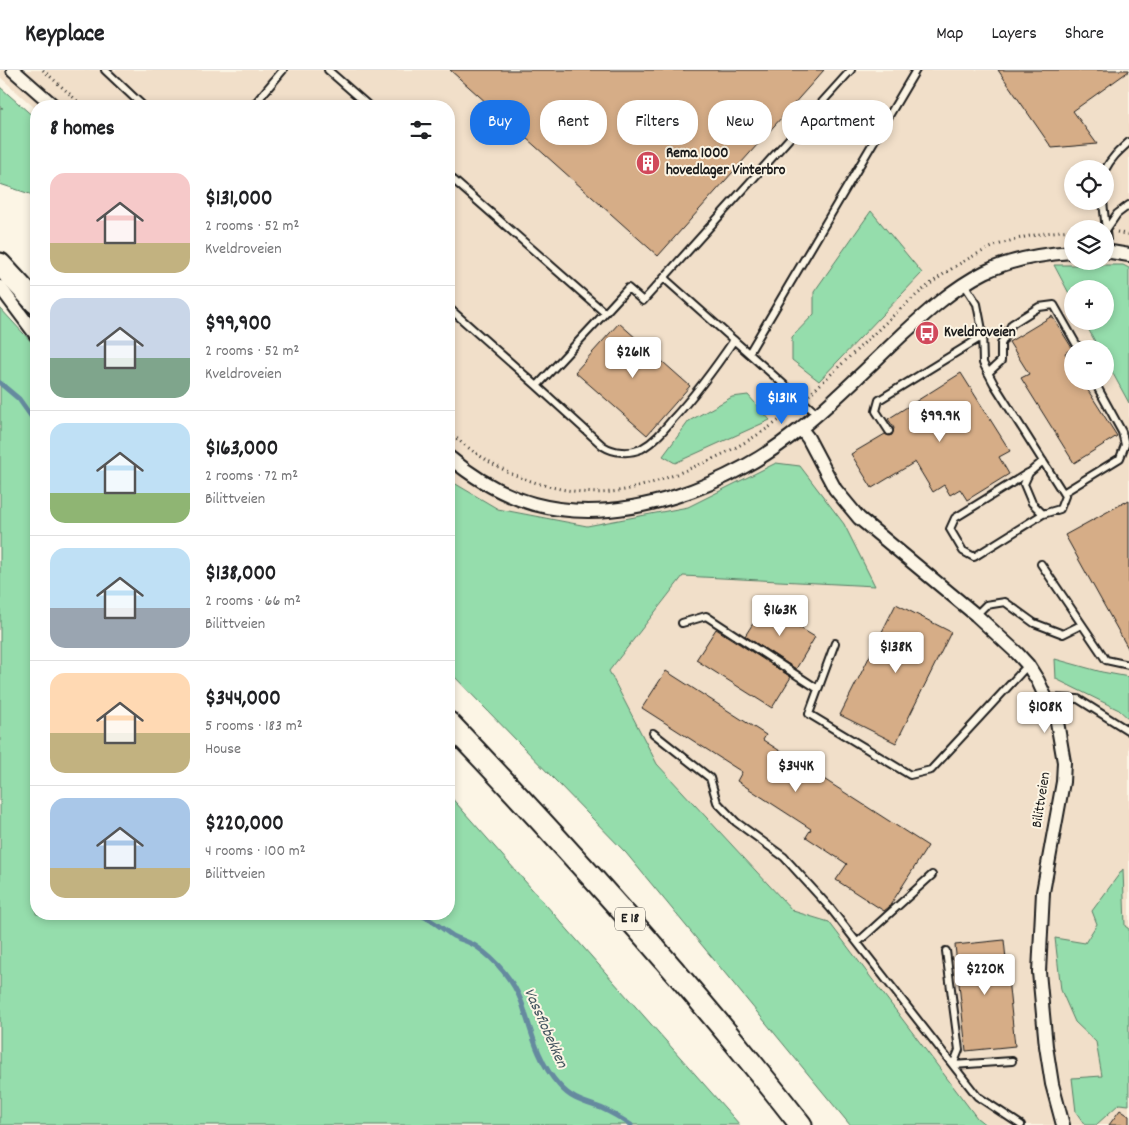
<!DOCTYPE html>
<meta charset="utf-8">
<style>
body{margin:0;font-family:Dekko,sans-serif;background:#f6f6f6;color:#202124;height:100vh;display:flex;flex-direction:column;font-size:19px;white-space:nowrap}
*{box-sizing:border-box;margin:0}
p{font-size:16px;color:#757577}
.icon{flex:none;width:28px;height:28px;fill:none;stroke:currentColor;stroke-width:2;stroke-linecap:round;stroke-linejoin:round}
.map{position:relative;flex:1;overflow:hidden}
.side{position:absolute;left:30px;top:30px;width:425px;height:820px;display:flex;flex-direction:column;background:#fff;border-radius:20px;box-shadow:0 2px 8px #0003}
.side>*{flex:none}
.top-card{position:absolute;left:470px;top:30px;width:475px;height:45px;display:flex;gap:10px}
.tools{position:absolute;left:1064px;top:90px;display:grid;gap:10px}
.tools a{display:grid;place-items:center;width:50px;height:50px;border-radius:50%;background:#fff;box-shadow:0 2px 8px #0003;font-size:25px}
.price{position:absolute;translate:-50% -42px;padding:0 11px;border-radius:5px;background:#fff;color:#222;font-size:16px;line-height:32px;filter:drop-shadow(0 1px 2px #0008)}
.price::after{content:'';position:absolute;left:50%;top:30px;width:15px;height:11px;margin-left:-8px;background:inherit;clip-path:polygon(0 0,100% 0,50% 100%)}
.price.selected{background:#1a73e8;color:#fff}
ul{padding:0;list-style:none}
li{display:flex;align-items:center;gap:15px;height:125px;padding:0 20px}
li+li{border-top:1px solid #e0e0e0}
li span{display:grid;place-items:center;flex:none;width:140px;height:100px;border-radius:15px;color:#555}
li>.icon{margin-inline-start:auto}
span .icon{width:60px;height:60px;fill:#fffc;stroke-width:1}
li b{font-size:21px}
h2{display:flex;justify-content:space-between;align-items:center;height:60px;padding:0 20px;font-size:21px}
.tag{padding:0 18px;border-radius:20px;background:#fff;box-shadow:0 2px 8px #0003;font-size:18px;line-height:45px}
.tag.selected{background:#1a73e8;color:#fff}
header{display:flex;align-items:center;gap:30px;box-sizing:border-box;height:70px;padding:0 25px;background:#fff;border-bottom:1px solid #e0e0e0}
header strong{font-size:24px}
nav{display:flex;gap:28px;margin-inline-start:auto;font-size:18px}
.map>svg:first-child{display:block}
.built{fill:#f1dfc9;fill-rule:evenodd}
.green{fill:#95ddac;stroke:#587c64}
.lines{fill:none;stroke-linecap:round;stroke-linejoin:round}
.stream{stroke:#658a9f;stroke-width:5}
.building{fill:#d6ad87;stroke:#1c1c1c}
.service-casing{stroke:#1c1c1c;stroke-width:10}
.minor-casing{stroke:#1c1c1c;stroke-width:16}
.trunk-casing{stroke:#1c1c1c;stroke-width:25}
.path{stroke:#1c1c1c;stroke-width:3;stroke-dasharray:1 4;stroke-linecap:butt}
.service{stroke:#fcf5e5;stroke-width:6}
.minor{stroke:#fcf5e5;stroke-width:12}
.trunk{stroke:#fcf5e5;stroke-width:21}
.labels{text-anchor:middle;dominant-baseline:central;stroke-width:4;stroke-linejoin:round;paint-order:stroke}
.shield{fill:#fcf5e5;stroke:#5f5d58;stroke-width:1}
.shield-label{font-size:14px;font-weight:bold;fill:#1c1c1c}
.poi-label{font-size:15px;font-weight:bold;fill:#1c1c1c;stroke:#fcf5e5;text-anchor:start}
.street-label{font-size:15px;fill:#1c1c1c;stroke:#fcf5e5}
.water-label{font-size:16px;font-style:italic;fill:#41535e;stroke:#fcf5e5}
</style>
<header>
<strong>Keyplace</strong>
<nav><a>Map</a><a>Layers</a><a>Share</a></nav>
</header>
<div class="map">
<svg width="1129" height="1055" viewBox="0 0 1129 1055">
<rect width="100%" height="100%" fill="#fcf5e5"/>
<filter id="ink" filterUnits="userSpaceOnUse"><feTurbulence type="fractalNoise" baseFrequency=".02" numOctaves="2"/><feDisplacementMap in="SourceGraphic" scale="10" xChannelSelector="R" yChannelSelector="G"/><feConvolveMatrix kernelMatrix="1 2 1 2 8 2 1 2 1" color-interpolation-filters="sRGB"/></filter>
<g filter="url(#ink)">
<!-- built -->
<path class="built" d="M 0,0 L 1129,0 L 1129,198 L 1123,195 L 1054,196 L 1072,229 L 1072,251 L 1084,251 L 1099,279 L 1072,279 L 1072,311 L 1105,311 L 1105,289 L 1129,333 L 1129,607 L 1102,602 L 1055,589 L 1129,649 L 1129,1055 L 989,1055 L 977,1048 L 829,852 L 793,841 L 657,694 L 609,601 L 683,506 L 875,516 L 776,393 L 688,437 L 587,456 L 498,439 L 449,410 L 449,36 L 36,36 L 36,39 L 0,7 ZM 1072,99 L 1105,99 L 1105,131 L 1072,131 ZM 1072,159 L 1105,159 L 1105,191 L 1072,191 Z"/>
<!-- green -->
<path class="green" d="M 0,17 L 36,49 L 36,126 L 0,114 L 0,38 L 3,38 L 0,37 Z
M 871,141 L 922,203 L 819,311 L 792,290 L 792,267 L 814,244 L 814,222 Z
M 1054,195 L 1123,195 L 1129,198 L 1129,333 L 1105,289 L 1105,279 L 1099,279 L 1084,251 L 1105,251 L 1105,219 L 1072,219 L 1072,229 Z
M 0,238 L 36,277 L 36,844 L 449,844 L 449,725 L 740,1055 L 0,1055 Z
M 748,325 L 770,350 L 675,393 L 663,386 L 689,351 L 732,327 Z
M 776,393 L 800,396 L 844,454 L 875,516 L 683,506 L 609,601 L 657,694 L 793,841 L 829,852 L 977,1048 L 986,1055 L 850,1055 L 626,783 L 449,601 L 449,410 L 498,439 L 587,456 L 688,437 Z
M 1055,589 L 1102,602 L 1129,607 L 1129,649 L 1119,640 L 1056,609 Z
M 1123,799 L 1125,856 L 1129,859 L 1129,1035 L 1119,1034 L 1096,1055 L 1085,1055 L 1076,1042 L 1072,1008 L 1102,1006 L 1096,972 L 1075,952 L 1061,920 L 1055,868 L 1085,873 L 1097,854 L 1092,841 Z"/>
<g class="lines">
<!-- stream -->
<path class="stream" d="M 0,313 L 19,329 L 36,353
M 418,844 C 432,849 441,858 453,866 C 461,870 470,872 477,877 C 496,890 514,911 522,933 C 531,960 538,993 559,1015 C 572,1030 584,1032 601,1038 C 612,1043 622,1049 631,1055"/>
</g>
<!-- building -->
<path class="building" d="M 450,0 L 824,0 L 658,186 Z
M 998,0 L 1129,0 L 1129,1 L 1073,41 L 1097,74 L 1052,78 Z
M 1052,246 L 1072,278 L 1065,283 L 1072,295 L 1072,311 L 1082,311 L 1117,366 L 1074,393 L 1021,308 L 1029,304 L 1009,272 Z
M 619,253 L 690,316 L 647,365 L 575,302 Z
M 961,303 L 1010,381 L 999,387 L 1009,404 L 967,430 L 960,419 L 950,425 L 944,415 L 933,422 L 915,392 L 872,418 L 851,384 L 885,364 L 889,366 L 892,365 L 894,358 L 888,349 Z
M 1129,430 L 1129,580 L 1065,465 Z
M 896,534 L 951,562 L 896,673 L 840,645 Z
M 764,536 L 815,567 L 796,599 L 745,566 Z
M 716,559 L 791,607 L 772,638 L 696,590 Z
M 666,601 L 766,665 L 763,670 L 928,776 L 889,837 L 884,841 L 836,810 L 847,794 L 806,767 L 811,759 L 737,711 L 742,702 L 642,638 Z
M 1004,870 L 1015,976 L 966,981 L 955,875 Z
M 1120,1040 L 1129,1046 L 1129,1055 L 1109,1055 Z"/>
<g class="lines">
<!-- service casing -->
<g class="service-casing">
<path id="service" d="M 105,0 L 143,36
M 328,0 L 369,36
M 253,36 L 283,0
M 1105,100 C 1111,88 1119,81 1129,72
M 449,106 L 605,243 L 628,218 L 643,231 L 851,0
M 1103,131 L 1108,181
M 1106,160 L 1117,144 L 1129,135
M 664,208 L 817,344
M 964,214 L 977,234 L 982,260 L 983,293 L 994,314 L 1065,426 L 1060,439 L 1043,444 L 1032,433 L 1024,414 L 1029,403 L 1043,391
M 449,238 L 537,316 L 605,243
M 749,283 L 916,0
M 988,303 L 1001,291 L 1001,274 L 1012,254 L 1039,237 L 1054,235 L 1079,279
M 537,316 L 603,376 C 614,383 629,384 641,379 C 654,372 663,361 672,350 C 695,325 715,298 734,270
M 889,361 L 876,341 L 879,330 L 983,266
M 1028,403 L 955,448 L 950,459 L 963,481 L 974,487 L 1043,444
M 1063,423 L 1120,388 L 1125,375 L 1122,362 L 1094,311
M 1041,494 L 1106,590 L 1129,595
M 976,545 L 986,535 L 1005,532 L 1034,553 L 1063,564 L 1081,555
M 682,553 L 706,546 L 818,619
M 835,573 L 809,644 L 910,705 L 931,700 L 1028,595
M 1047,628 L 1078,629 L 1129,661
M 653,663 L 710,708 L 717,732 L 736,752 L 784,787 L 831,839 L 977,1026 L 1021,1055
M 858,872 L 932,805
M 946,881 L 959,980 L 953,995 L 1012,991"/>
</g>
<!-- minor casing -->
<g class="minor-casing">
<path id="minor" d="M 13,0 L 54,36
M 1105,181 L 1129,185
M 0,217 L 36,265
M 801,359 L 808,368 L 835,419 L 859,448 L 976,545 L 1017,583 L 1028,595 L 1038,611 L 1057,652 L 1064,692 L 1063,712 L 1043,822 L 1039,902 L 1046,976 L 1052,1014 L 1063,1055
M 449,387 C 474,408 502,425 534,434 C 623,458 733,415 801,358 C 836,330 868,297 901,266 C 927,242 953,218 985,202 C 1012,189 1043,184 1072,182"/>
</g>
<!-- trunk casing -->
<g class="trunk-casing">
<path id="trunk" d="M 0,194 L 36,233
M 449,653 C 572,782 691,914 801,1055"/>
</g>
<!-- path -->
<path class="path" d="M 43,0 L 83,36
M 1117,162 L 1129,165
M 809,325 C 833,302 857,280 881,257 C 915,225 950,194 995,176 C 1019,167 1046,162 1072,160
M 449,362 C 483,392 520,412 566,420 C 580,422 596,424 611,422 C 638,419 665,409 691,398 C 729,383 763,364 795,338"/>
<!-- service -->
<use href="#service" class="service"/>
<!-- minor -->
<use href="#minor" class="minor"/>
<!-- trunk -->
<use href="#trunk" class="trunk"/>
</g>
</g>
<!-- icons -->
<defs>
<g id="building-disc" transform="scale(1.25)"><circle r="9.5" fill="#d1495b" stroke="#fcf5e5"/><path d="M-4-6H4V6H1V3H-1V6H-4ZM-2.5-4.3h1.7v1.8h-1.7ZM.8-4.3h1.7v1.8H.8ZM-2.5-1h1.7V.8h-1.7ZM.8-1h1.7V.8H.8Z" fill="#fff"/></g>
<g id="bus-disc" transform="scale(1.25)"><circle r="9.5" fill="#d1495b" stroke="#fcf5e5"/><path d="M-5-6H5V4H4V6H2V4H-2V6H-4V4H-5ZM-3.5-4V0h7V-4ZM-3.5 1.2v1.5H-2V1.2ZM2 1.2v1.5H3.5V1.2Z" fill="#fff"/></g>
</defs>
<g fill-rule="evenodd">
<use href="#building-disc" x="648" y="93"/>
<use href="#bus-disc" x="927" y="263"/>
</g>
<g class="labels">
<!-- shield labels -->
<rect class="shield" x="615" y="837.5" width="30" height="23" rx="4"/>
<g class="shield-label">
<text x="630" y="849">E 18</text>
</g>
<!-- poi labels -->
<g class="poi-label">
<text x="666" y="84">Rema 1000<tspan x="666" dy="17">hovedlager Vinterbro</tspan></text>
<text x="944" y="263">Kveldroveien</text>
</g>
<!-- street labels -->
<g class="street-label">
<text transform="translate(1042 730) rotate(-81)">Bilittveien</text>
</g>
<!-- water labels -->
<g class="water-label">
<text transform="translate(545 958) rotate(66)">Vassflobekken</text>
</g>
</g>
</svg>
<div class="tools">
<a><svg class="icon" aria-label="locate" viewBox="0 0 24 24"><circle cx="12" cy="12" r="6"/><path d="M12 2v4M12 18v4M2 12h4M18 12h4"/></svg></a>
<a><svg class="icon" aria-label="layers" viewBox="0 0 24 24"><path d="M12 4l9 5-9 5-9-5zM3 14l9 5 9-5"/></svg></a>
<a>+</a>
<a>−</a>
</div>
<b class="price" style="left:633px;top:309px">$261K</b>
<b class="price selected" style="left:782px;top:355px">$131K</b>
<b class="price" style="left:940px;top:373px">$99.9K</b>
<b class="price" style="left:780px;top:567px">$163K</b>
<b class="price" style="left:896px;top:604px">$138K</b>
<b class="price" style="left:1045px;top:664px">$108K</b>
<b class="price" style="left:796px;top:723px">$344K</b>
<b class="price" style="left:985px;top:926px">$220K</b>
<div class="top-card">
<a class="tag selected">Buy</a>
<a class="tag">Rent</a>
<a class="tag">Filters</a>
<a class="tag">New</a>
<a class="tag">Apartment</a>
</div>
<section class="side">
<h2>8 homes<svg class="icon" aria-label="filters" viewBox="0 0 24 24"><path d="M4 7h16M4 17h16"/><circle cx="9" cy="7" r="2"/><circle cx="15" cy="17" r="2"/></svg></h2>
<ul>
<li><span style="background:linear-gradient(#f6c9c9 70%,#c2b280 0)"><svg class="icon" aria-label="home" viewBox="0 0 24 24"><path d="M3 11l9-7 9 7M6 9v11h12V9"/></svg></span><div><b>$131,000</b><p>2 rooms · 52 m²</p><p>Kveldroveien</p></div></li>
<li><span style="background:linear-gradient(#c9d6e8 60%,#7fa58c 0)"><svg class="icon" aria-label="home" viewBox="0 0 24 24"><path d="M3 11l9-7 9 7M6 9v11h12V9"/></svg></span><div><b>$99,900</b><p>2 rooms · 52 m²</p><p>Kveldroveien</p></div></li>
<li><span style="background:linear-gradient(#bfe0f5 70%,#8fb573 0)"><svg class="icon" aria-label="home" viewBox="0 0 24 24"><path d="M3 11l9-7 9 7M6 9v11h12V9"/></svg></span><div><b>$163,000</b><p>2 rooms · 72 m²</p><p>Bilittveien</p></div></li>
<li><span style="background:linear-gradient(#bfe0f5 60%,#9aa5b1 0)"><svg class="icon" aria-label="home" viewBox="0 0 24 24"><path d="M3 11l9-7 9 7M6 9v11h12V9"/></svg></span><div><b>$138,000</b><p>2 rooms · 66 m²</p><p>Bilittveien</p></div></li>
<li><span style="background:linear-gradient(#ffd9b3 60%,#c2b280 0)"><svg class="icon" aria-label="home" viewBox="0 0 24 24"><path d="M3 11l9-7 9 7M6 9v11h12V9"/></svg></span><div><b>$344,000</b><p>5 rooms · 183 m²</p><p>House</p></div></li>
<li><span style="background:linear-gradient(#a9c7e8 70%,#c2b280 0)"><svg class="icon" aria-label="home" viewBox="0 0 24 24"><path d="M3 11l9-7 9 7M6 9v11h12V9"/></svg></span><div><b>$220,000</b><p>4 rooms · 100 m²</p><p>Bilittveien</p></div></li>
</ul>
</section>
</div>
